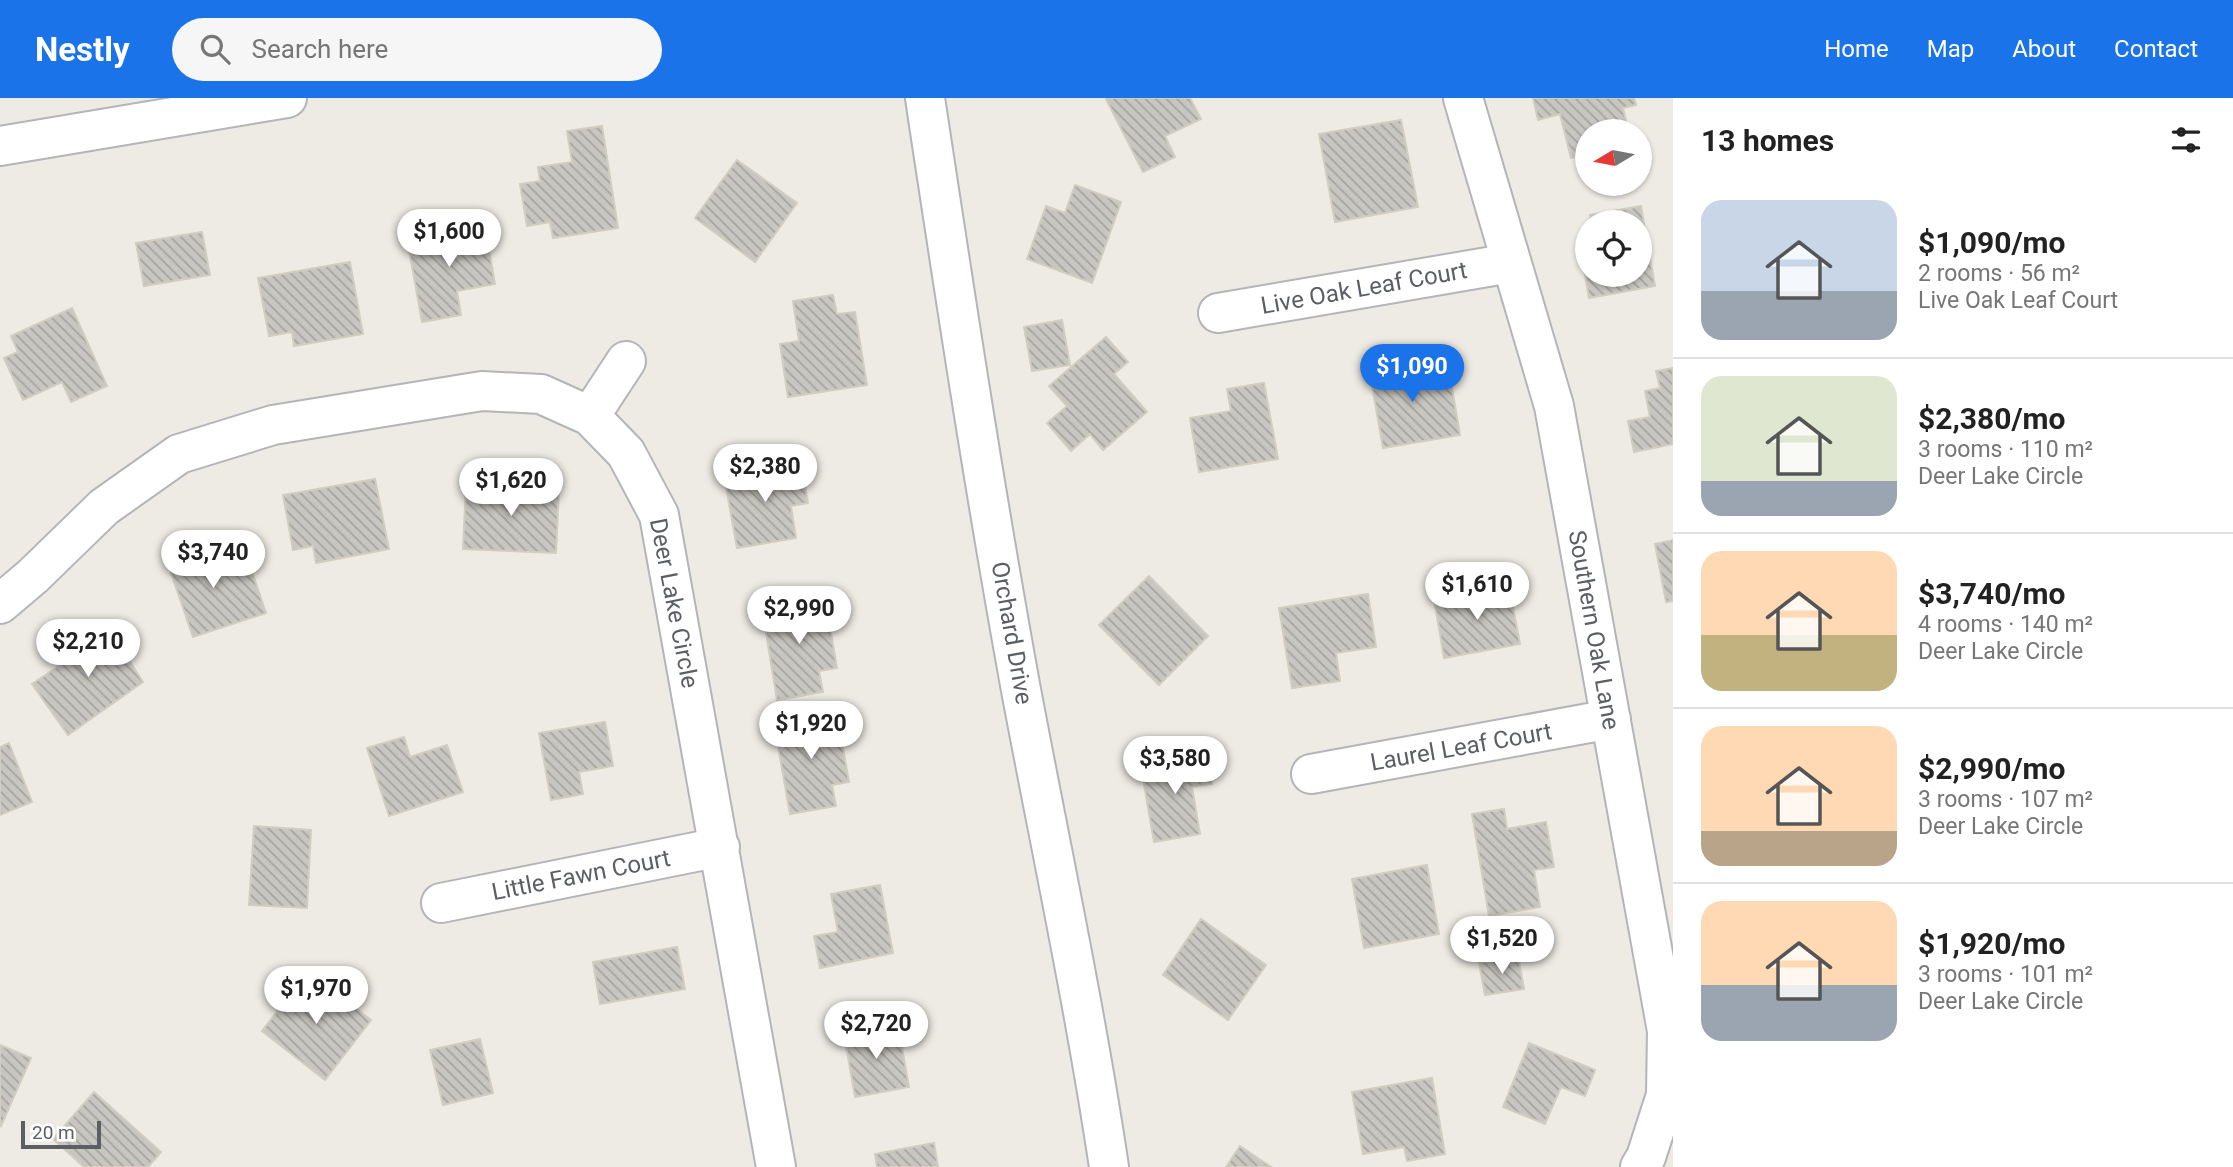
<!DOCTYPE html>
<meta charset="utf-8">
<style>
body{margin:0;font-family:Roboto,sans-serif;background:#f6f6f6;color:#222;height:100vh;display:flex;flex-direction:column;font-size:26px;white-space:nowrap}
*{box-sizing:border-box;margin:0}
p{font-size:23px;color:#767676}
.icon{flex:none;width:38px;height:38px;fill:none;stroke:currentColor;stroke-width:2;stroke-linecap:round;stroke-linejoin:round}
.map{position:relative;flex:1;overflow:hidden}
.drawer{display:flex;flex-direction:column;background:#fff;width:560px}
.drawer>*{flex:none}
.needle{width:46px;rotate:260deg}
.fabs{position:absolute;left:1575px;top:21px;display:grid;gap:14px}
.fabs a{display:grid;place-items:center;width:77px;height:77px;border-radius:50%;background:#fff;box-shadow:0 2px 5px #0004;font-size:35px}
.scale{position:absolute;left:21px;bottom:18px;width:80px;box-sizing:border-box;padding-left:7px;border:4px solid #5b5e63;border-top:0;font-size:19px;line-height:24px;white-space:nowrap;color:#5b5e63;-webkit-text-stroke:5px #fff;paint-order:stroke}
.price{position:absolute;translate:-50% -60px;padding:0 16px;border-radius:24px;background:#fff;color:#222;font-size:23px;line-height:46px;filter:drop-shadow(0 2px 4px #0008)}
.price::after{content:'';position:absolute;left:50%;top:42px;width:21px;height:16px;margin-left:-10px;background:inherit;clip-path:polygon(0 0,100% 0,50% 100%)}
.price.on{background:#1a73e8;color:#fff}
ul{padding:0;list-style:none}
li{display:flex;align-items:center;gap:21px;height:175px;padding:0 28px}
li+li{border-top:2px solid #e0e0e0}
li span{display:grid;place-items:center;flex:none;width:196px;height:140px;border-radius:21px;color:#555}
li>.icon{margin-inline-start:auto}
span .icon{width:84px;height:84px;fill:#fffc;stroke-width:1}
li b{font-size:30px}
h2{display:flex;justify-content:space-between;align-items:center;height:84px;padding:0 28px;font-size:30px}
header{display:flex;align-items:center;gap:42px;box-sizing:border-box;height:98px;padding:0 35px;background:#1a73e8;color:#fff}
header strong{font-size:33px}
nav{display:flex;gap:38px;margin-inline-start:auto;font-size:24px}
.search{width:490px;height:63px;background:#f6f6f6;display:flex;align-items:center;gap:18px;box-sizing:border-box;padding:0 24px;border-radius:38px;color:#767676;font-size:26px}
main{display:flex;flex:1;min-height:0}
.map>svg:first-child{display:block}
.building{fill:url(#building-back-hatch);stroke:#d1cdc1;stroke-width:2}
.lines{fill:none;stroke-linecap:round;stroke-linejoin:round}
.minor-casing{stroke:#b3b5b9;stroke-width:42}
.minor{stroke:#fff;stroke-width:38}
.labels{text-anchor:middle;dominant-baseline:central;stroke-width:5;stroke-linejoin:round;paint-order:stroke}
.street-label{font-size:24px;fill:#5b5e63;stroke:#fff}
</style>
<header>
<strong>Nestly</strong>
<div class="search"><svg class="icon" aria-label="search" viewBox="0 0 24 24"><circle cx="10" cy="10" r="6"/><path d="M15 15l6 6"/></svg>Search here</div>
<nav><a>Home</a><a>Map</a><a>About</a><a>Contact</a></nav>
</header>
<main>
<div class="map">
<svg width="1673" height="1069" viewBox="0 0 1673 1069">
<defs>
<pattern id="building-back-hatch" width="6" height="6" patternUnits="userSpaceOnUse" patternTransform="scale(1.75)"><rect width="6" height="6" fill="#c8c6c0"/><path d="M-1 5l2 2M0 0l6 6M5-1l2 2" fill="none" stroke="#a5a4a0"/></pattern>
</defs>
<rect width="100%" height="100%" fill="#edebe3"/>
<!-- building -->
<path class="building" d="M 1109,0 L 1190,0 L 1201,21 L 1165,38 L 1175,59 L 1143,74 L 1106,1 Z
M 1533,0 L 1634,0 L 1636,7 L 1623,10 L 1628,31 L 1587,33 L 1587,56 L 1571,60 L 1560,16 L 1538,22 Z
M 1401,22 L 1418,109 L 1335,124 L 1319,36 Z
M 602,28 L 618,130 L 553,140 L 550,124 L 527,128 L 520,86 L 540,83 L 538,69 L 572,64 L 567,33 Z
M 737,62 L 797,105 L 755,164 L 695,120 Z
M 1075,87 L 1121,104 L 1092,185 L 1027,161 L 1046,108 L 1065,115 Z
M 1641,108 L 1655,188 L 1589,200 L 1583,165 L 1587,165 L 1587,177 L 1640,177 L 1640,124 L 1591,124 L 1590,117 Z
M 485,128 L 495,186 L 457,193 L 461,217 L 422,224 L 407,141 Z
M 202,134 L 210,177 L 144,188 L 136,145 Z
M 350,164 L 363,236 L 294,248 L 292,234 L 269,238 L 258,180 Z
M 833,197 L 837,216 L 855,214 L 867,287 L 788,299 L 780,246 L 799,243 L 793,203 Z
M 72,210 L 107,288 L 71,304 L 62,284 L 23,302 L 4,260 L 18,254 L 11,238 Z
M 1062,222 L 1070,267 L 1032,273 L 1024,229 Z
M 1106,239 L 1128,264 L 1114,276 L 1147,314 L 1103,352 L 1090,336 L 1071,353 L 1047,325 L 1067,308 L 1049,288 Z
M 1406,258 L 1409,279 L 1449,272 L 1460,337 L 1383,350 L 1368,265 Z
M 1673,270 L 1673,346 L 1634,354 L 1628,323 L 1650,319 L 1645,293 L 1660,290 L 1656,273 Z
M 1264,285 L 1278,361 L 1199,374 L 1190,320 L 1231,313 L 1227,291 Z
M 801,365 L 808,405 L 791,408 L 796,440 L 737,450 L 724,378 Z
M 375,381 L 389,451 L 316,465 L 313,448 L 293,452 L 283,397 Z
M 466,386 L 559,390 L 556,455 L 463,451 Z
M 1673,442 L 1673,503 L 1666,504 L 1655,446 Z
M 198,444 L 208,472 L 247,459 L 266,515 L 193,539 L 164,455 Z
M 1149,478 L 1208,538 L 1159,587 L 1099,527 Z
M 1509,488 L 1520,546 L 1444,560 L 1434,501 Z
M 1368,496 L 1376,549 L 1336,555 L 1340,583 L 1292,590 L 1279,510 Z
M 825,499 L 837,570 L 819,573 L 823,594 L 777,602 L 762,510 Z
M 104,523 L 143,584 L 68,637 L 32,586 L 79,554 L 72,543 Z
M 837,615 L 849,684 L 832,687 L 836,708 L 790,716 L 774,626 Z
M 605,624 L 613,668 L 579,674 L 583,696 L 551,702 L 539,635 Z
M 404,639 L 410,659 L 447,647 L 463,694 L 389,718 L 367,650 Z
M 9,645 L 32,704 L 0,717 L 0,649 Z
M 1207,657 L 1212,686 L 1192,689 L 1200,736 L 1154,744 L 1141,669 Z
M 1504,711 L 1507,731 L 1546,724 L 1554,769 L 1534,772 L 1540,809 L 1489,818 L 1472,716 Z
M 254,728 L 311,732 L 307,810 L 249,807 Z
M 1427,767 L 1439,836 L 1364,850 L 1352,781 Z
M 880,787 L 893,855 L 820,870 L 814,838 L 838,834 L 831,796 Z
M 1201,821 L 1266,867 L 1228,922 L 1163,877 Z
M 677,849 L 685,891 L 600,906 L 593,864 Z
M 1518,858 L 1524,891 L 1485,897 L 1479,865 Z
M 308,873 L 371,922 L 325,982 L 262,933 Z
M 898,927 L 909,989 L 855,999 L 844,936 Z
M 480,941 L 493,995 L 443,1007 L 430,952 Z
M 1529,945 L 1595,972 L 1585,998 L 1561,989 L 1545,1026 L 1503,1009 Z
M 0,947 L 31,960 L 1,1028 L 0,1027 Z
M 1432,980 L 1445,1056 L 1407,1063 L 1404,1049 L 1363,1056 L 1352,994 Z
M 94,994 L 161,1054 L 148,1069 L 84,1069 L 53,1041 Z
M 934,1045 L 938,1069 L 877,1069 L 875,1056 Z
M 1240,1048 L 1271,1069 L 1226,1069 Z"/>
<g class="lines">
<!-- minor casing -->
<g class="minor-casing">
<path id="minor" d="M 925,0 C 955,198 985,395 1021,592 C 1051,751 1085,909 1109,1069
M 1463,0 L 1554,308 L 1667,933 L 1666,997 L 1646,1059 L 1640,1069
M 0,48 L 287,0
M 1218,215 L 1511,165
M 590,318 L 626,263
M 0,506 L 33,478 L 104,409 L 179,356 L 273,327 L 482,293 L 541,296 L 590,318 L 626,355 L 659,417 L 776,1069
M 1311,676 L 1611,621
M 441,805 L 720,749"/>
</g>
<!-- minor -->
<use href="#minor" class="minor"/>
</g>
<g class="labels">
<!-- street labels -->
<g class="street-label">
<text transform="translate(1364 190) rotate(-10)">Live Oak Leaf Court</text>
<text transform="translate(674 505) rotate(79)">Deer Lake Circle</text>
<text transform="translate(1594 532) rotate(80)">Southern Oak Lane</text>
<text transform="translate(1012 535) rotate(80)">Orchard Drive</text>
<text transform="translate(1461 649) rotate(-10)">Laurel Leaf Court</text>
<text transform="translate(581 777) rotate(-11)">Little Fawn Court</text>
</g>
</g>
</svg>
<div class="fabs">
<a><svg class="needle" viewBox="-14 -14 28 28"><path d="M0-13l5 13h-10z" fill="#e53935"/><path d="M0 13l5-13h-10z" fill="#767676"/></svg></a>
<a><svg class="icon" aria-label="locate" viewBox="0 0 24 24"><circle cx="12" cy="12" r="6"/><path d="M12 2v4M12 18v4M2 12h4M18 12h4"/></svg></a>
</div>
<div class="scale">20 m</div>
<b class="price" style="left:449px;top:171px">$1,600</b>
<b class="price on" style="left:1412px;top:306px">$1,090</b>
<b class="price" style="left:765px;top:406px">$2,380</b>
<b class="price" style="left:511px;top:420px">$1,620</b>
<b class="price" style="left:213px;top:492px">$3,740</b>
<b class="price" style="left:1477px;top:524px">$1,610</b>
<b class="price" style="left:799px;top:548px">$2,990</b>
<b class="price" style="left:88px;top:581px">$2,210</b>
<b class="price" style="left:811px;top:663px">$1,920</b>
<b class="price" style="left:1175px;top:698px">$3,580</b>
<b class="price" style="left:1502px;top:878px">$1,520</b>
<b class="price" style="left:316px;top:928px">$1,970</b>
<b class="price" style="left:876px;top:963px">$2,720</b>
</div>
<section class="drawer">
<h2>13 homes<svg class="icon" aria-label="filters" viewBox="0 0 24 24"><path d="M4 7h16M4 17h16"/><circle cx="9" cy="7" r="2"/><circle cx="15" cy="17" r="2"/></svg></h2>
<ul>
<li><span style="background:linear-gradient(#c9d6e8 65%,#9aa5b1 0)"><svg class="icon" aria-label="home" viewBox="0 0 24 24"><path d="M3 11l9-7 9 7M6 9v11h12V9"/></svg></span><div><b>$1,090/mo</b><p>2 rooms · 56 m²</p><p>Live Oak Leaf Court</p></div></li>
<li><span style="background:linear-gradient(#dfe7d0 75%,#9aa5b1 0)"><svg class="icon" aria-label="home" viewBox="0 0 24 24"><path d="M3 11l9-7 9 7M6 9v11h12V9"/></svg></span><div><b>$2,380/mo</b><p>3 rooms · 110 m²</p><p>Deer Lake Circle</p></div></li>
<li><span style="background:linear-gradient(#ffd9b3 60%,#c2b280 0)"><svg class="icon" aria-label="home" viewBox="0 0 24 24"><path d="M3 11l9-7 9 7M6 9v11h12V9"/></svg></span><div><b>$3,740/mo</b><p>4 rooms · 140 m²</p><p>Deer Lake Circle</p></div></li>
<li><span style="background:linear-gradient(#ffd9b3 75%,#b9a48a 0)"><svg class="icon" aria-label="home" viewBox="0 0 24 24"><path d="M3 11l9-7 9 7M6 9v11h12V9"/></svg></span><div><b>$2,990/mo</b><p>3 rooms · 107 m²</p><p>Deer Lake Circle</p></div></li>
<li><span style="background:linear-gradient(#ffd9b3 60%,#9aa5b1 0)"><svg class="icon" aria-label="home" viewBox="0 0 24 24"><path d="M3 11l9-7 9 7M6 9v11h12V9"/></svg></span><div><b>$1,920/mo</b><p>3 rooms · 101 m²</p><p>Deer Lake Circle</p></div></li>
</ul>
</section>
</main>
